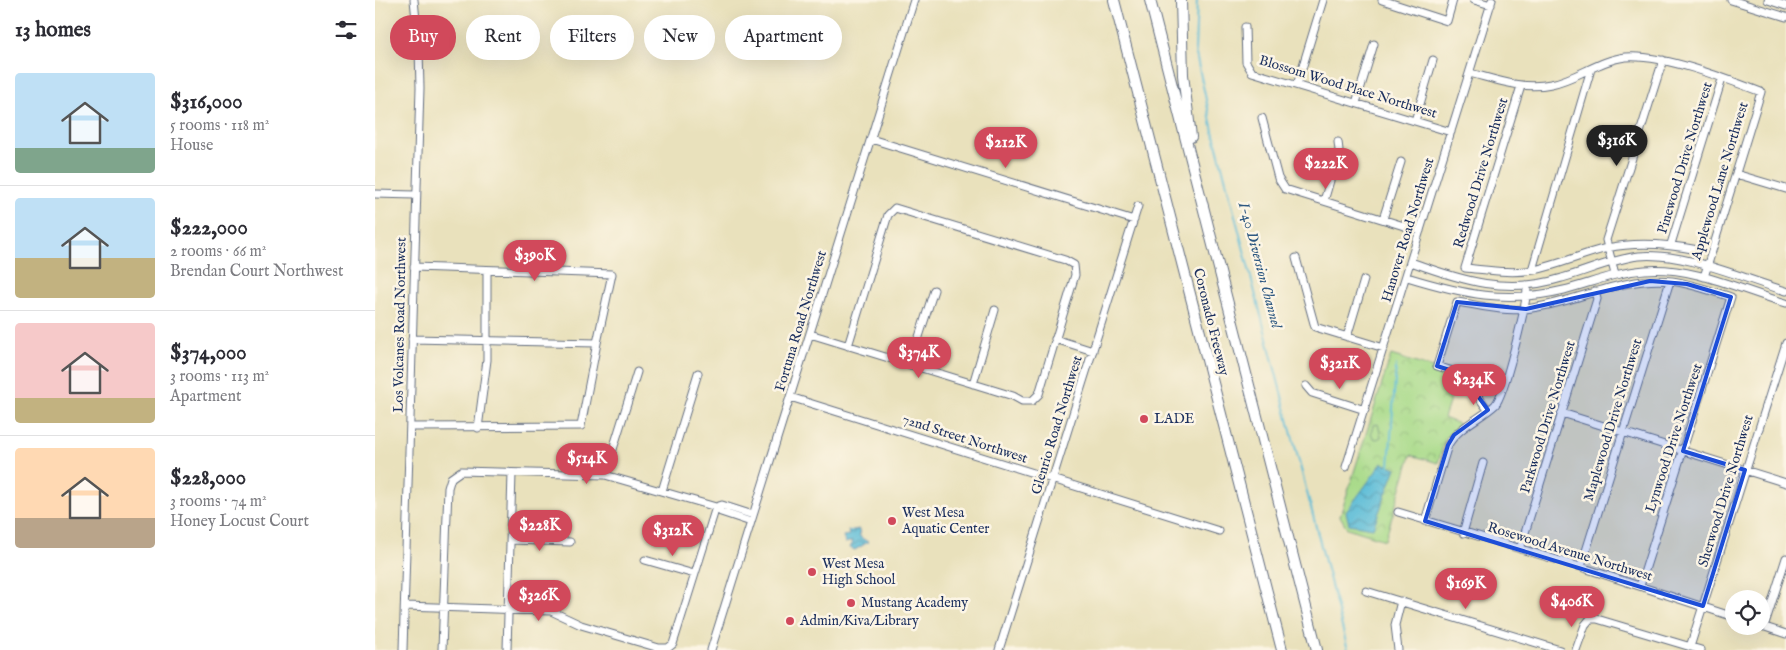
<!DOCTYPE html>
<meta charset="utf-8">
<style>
body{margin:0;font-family:"IM FELL English",serif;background:#f2f2f3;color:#2b2b33;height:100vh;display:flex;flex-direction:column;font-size:19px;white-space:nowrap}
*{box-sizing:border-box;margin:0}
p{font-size:16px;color:#7c7c81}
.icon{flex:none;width:28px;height:28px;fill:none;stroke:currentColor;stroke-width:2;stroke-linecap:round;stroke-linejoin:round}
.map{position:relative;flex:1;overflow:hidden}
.details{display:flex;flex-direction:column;background:#fff;width:375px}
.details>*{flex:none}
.top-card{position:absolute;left:15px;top:15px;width:475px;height:45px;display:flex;gap:10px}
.tools{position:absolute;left:1350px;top:590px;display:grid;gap:10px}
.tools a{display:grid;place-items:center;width:45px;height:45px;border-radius:50%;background:#fff;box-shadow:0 5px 20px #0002;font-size:25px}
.price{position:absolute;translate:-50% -42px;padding:0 11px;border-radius:18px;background:#d1495b;color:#fff;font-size:16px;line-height:32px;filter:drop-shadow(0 1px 2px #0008)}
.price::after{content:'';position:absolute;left:50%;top:30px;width:15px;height:11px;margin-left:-8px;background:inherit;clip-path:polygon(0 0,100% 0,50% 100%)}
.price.on{background:#222;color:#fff}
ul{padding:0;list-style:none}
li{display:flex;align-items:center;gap:15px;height:125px;padding:0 15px}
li+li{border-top:1px solid #e1e1e2}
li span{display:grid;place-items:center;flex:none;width:140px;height:100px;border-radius:5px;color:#555}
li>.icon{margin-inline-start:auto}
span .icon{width:60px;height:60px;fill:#fffc;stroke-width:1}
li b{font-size:21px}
h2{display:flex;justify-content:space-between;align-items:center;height:60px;padding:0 15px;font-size:21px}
.pill{padding:0 18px;border-radius:22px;background:#fff;box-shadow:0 5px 20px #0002;font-size:18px;line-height:45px}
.pill.on{background:#d1495b;color:#fff}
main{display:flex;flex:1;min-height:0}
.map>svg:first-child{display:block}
.park{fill:url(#park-crowns);stroke:#628474}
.pitch{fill:#a8da89;stroke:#628474}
.water{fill:url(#water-waves);stroke:#3a759a}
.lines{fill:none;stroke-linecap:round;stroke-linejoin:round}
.stream{stroke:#59bbd7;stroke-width:2}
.minor-casing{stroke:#636d7f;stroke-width:9}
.highway-casing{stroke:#636d7f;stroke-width:12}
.minor{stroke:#fff;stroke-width:7}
.highway{stroke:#fff;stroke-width:10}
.marked{fill:#1d4ed8;fill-opacity:0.2;stroke:#1d4ed8;stroke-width:4;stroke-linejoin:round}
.poi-dot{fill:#d1495b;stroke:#fcf5e5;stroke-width:2}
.labels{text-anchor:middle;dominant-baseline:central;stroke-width:5;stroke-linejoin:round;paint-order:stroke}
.street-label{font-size:14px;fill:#1b2f5e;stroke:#fcf5e5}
.poi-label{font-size:14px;fill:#1b2f5e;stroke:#fcf5e5;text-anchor:start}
.water-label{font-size:15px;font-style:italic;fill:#2e5982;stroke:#fcf5e5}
</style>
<main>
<section class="details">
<h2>13 homes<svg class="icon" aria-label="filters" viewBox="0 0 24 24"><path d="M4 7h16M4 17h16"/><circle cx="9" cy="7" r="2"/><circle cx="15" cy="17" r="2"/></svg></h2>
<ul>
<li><span style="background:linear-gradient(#bfe0f5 75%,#7fa58c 0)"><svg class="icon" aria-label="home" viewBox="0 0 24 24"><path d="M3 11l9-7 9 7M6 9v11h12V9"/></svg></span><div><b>$316,000</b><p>5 rooms · 118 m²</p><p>House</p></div></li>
<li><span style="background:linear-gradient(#bfe0f5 60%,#c2b280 0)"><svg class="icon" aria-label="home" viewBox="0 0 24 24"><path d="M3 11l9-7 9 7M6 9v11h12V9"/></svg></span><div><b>$222,000</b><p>2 rooms · 66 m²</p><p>Brendan Court Northwest</p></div></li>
<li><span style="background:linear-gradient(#f6c9c9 75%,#c2b280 0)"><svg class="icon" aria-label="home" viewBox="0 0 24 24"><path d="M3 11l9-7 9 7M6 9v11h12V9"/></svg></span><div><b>$374,000</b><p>3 rooms · 113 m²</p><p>Apartment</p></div></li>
<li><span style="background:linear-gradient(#ffd9b3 70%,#b9a48a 0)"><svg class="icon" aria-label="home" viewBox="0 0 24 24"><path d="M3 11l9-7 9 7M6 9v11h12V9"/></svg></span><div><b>$228,000</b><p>3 rooms · 74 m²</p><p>Honey Locust Court</p></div></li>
</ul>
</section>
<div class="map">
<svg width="1411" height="650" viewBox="0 0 1411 650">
<defs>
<pattern id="park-crowns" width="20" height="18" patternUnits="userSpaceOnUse" patternTransform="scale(1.25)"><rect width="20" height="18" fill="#a8da89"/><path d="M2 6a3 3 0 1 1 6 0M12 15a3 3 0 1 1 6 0" fill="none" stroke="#90bb79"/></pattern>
<pattern id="water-waves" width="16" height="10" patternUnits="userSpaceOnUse" patternTransform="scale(1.25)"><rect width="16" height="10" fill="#59bbd7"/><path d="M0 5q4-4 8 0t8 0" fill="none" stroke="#4998b2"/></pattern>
</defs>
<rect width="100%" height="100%" fill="#fcf5e5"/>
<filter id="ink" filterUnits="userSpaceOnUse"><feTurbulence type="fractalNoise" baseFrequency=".02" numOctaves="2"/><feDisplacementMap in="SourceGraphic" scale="10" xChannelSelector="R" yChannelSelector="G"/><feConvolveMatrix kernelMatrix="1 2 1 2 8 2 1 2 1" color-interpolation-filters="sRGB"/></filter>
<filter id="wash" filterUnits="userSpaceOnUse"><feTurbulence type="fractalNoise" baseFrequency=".0096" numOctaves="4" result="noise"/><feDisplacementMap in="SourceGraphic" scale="20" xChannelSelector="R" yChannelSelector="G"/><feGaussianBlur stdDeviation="1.12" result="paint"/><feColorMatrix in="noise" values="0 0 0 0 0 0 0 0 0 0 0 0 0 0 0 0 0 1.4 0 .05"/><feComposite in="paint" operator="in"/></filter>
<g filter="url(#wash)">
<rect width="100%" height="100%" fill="#e9e1bc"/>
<!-- park -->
<path class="park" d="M 1016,355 L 1083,376 L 1069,418 L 1084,424 L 1070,439 L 1063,463 L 1036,455 L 1010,540 L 972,528 L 965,516 Z"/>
<!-- pitch -->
<path class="pitch" d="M 1003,424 L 1006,437 L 1002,439 L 998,438 L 996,432 L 998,425 Z"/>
<!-- water -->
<path class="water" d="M 1007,463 L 1021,468 L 998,528 L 974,524 L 971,512 Z
M 484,529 L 485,537 L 493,542 L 480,550 L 475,548 L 478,541 L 470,543 L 468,536 L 474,535 L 473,531 Z"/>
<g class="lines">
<!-- stream -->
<path class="stream" d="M 822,0 L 820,50 L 838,131 L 973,650
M 1014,466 L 1021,365"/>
</g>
</g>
<g filter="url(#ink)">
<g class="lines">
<!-- minor casing -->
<g class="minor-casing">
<path id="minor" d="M 1007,0 L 1072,21 L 1078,0
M 1099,0 L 1116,5
M 1356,0 L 1411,17
M 1393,0 L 1411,6
M 870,27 L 871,62 L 877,72 L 1076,132
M 1095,73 C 1122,80 1148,90 1176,84 C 1202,79 1224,60 1251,57 C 1287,54 1352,79 1386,92 L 1329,277
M 922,85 L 948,0
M 1146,86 L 1090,268 C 1113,270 1136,274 1159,270 C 1184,265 1207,254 1232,248 C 1263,241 1293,244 1323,250 L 1326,248 L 1330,239
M 981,103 L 999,44
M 887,118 L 903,178 L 910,189 L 1045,231
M 1040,121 L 1058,60
M 496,139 L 759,220
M 1361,174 L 1411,189
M 0,194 L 40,195
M 949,201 L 964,150 L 963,142
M 1008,219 L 1026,162
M 1296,244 L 1347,79
M 921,258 L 940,327 L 1009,348
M 1036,262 C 1088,281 1132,295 1187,278 C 1213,271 1237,259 1264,256 C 1310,252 1366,278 1411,291
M 39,267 L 237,274 L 222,343
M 1157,270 L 1216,69
M 1240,274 L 1231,240 L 1288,60
M 1032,277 C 1088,294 1130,304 1189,290 C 1216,283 1242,272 1270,270 C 1318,266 1366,290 1411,303
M 435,334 L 638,396 L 647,401 L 657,401 L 664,394 L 700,275 L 699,265 L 690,260 L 520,208 L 513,215 L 473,346
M 972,337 L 989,280
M 680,339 L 718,351
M 535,365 L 559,290
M 598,384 L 620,310
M 931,386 L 937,393 L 990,410
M 415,397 L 844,531
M 1113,410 L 1087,374 L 1062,366 L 1082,302 C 1104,305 1128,312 1150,309 C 1200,304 1246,275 1297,281 C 1317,284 1337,291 1356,297 L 1265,586
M 1187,413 L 1411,483
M 35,427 L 206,426 L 222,343 L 37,339
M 103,428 L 112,360 L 112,270
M 971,467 L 1117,0
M 230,475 L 262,372
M 287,491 L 323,373
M 341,507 L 347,505 L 378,515
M 1023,512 L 1206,567 L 1359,617
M 1050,521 L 1073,445 C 1084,426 1105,419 1120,405 C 1129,396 1153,301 1152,285
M 1088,533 L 1108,463
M 136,540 L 195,542
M 1145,549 L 1222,299 L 1220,291
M 270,560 L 319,574
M 1206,567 L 1295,281
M 991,591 L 1185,650
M 30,606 L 176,611 L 206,625 L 284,648 L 293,648 L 298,644 L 341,507
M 1387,626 L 1411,634
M 1389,627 L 1411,558
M 1315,647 L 1411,343
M 28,650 L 45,88 L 44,49 L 39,0
M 67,650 L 73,488 L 76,478 L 86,471 L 230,475 L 341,507 L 346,512 L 376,522
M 132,650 L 137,473
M 336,650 L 539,0
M 624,650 L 763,206
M 1023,650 L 1020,625 L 1026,601
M 1201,650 L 1210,625 L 1215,619 L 1222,619 L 1326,650"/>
</g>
<!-- highway casing -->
<g class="highway-casing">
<path id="highway" d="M 739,0 L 907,650
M 775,0 L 942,650
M 806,0 L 808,75 L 816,137"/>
</g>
<!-- minor -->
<use href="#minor" class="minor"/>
<!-- highway -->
<use href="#highway" class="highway"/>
</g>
</g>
<!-- marked area -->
<path class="marked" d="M 1275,281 L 1312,284 L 1356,297 L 1308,451 L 1370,470 L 1328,606 L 1050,521 L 1073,445 L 1079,435 L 1113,410 L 1087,374 L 1062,366 L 1082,302 L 1151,309 Z"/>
<!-- markers -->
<g class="poi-dot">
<circle cx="769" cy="419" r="5"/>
<circle cx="517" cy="521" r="5"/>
<circle cx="437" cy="572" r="5"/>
<circle cx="476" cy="603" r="5"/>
<circle cx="415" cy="621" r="5"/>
</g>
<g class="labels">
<!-- street labels -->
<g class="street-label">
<text transform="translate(973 87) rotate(17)">Blossom Wood Place Northwest</text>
<text transform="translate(1310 158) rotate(-73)">Pinewood Drive Northwest</text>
<text transform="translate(1106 173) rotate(-73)">Redwood Drive Northwest</text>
<text transform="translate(1345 181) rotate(-73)">Applewood Lane Northwest</text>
<text transform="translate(1033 230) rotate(-73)">Hanover Road Northwest</text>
<text transform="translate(426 321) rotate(-73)">Fortuna Road Northwest</text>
<text transform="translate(836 322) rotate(76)">Coronado Freeway</text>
<text transform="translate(25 325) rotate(-89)">Los Volcanes Road Northwest</text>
<text transform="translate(1173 417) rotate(-73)">Parkwood Drive Northwest</text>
<text transform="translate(1238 420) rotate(-73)">Maplewood Drive Northwest</text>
<text transform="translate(682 425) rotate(-73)">Glenrio Road Northwest</text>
<text transform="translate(1299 438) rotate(-72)">Lynwood Drive Northwest</text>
<text transform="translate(590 439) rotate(18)">72nd Street Northwest</text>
<text transform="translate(1351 491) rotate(-73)">Sherwood Drive Northwest</text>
<text transform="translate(1195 552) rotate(17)">Rosewood Avenue Northwest</text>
</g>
<!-- poi labels -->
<g class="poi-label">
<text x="779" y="419">LADE</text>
<text x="527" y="513">West Mesa<tspan x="527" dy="16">Aquatic Center</tspan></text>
<text x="447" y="564">West Mesa<tspan x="447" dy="16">High School</tspan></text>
<text x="486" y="603">Mustang Academy</text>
<text x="425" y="621">Admin/Kiva/Library</text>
</g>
<!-- water labels -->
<g class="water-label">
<text transform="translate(885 265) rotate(75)">I-40 Diversion Channel</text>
</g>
</g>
</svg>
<div class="tools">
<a><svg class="icon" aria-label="locate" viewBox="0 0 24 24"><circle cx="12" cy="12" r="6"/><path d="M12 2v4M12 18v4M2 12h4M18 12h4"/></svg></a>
</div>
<b class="price on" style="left:1242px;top:167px">$316K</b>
<b class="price" style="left:631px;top:169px">$212K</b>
<b class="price" style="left:951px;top:190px">$222K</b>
<b class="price" style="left:160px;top:282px">$390K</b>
<b class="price" style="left:544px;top:379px">$374K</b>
<b class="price" style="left:965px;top:390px">$321K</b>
<b class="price" style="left:1099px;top:406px">$234K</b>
<b class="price" style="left:212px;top:485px">$514K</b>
<b class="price" style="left:165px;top:552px">$228K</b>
<b class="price" style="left:298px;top:557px">$312K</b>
<b class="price" style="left:1091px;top:610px">$169K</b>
<b class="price" style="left:164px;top:622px">$326K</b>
<b class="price" style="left:1197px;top:628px">$406K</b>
<div class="top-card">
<a class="pill on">Buy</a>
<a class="pill">Rent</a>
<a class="pill">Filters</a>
<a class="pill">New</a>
<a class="pill">Apartment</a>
</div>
</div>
</main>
